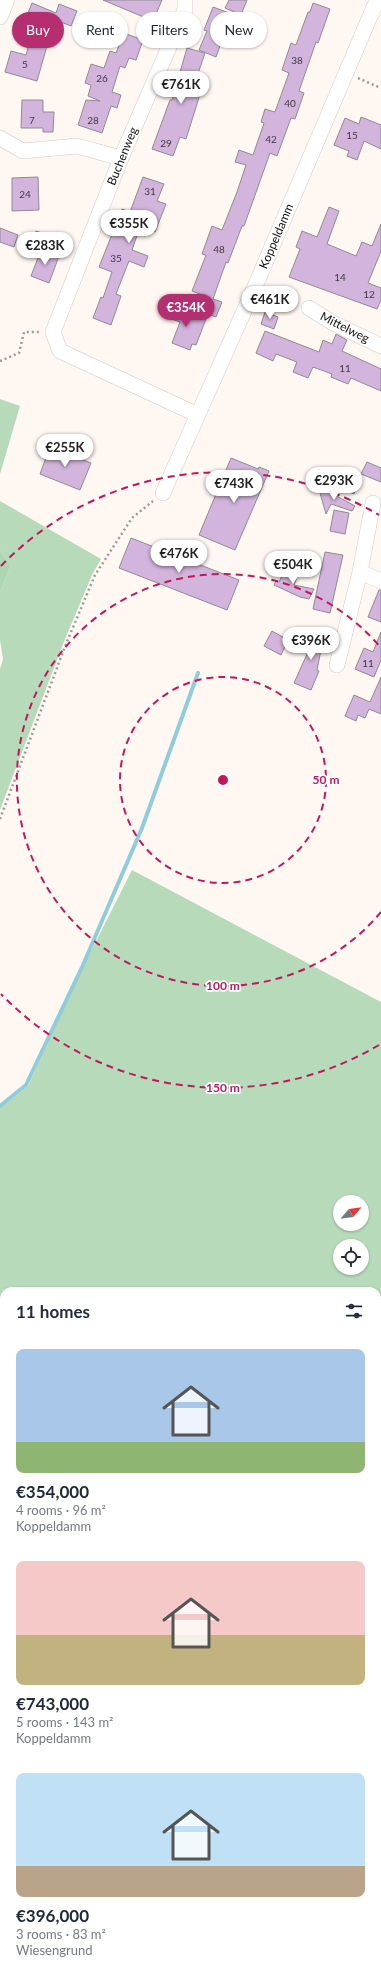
<!DOCTYPE html>
<meta charset="utf-8">
<style>
body{margin:0;font-family:Lato,sans-serif;background:#f6f6f7;color:#1f2937;height:100vh;display:flex;flex-direction:column;font-size:15px;white-space:nowrap}
*{box-sizing:border-box;margin:0}
p{font-size:13px;color:#747a83}
.icon{flex:none;width:22px;height:22px;fill:none;stroke:currentColor;stroke-width:2;stroke-linecap:round;stroke-linejoin:round}
.map{position:relative;flex:1;overflow:hidden}
.panel{position:absolute;left:0px;top:1287px;width:381px;height:692px;display:flex;flex-direction:column;background:#fff;border-radius:12px 12px 0 0;box-shadow:0 1px 3px #0004}
.panel>*{flex:none}
.guide{position:absolute;left:12px;top:12px;width:357px;height:36px;display:flex;gap:8px}
.needle{width:26px;rotate:61deg}
.controls{position:absolute;left:333px;top:1195px;display:grid;gap:8px}
.controls a{display:grid;place-items:center;width:36px;height:36px;border-radius:50%;background:#fff;box-shadow:0 1px 3px #0004;font-size:20px}
.price{position:absolute;translate:-50% -34px;padding:0 9px;border-radius:14px;background:#fff;color:#222;font-size:13px;line-height:26px;filter:drop-shadow(0 1px 2px #0008)}
.price::after{content:'';position:absolute;left:50%;top:24px;width:12px;height:9px;margin-left:-6px;background:inherit;clip-path:polygon(0 0,100% 0,50% 100%)}
.price.current{background:#b52e6f;color:#fff}
ul{padding:0;list-style:none}
li{display:grid;align-content:center;gap:8px;height:212px;padding:0 16px}
li span{display:grid;place-items:center;height:124px;border-radius:8px;color:#555}
li>.icon{margin-inline-start:auto}
span .icon{width:72px;height:72px;fill:#fffc;stroke-width:1}
li b{font-size:17px}
h2{display:flex;justify-content:space-between;align-items:center;height:48px;padding:0 16px;font-size:17px}
.tag{padding:0 14px;border-radius:18px;background:#fff;box-shadow:0 1px 3px #0004;font-size:14px;line-height:36px}
.tag.current{background:#b52e6f;color:#fff}
.map>svg:first-child{display:block}
.green{fill:#b6daba;fill-rule:evenodd}
.forest{fill:#aed6b2}
.lines{fill:none;stroke-linecap:round;stroke-linejoin:round}
.stream{stroke:#90cdda;stroke-width:4}
.building{fill:#d3b4dc;stroke:#8f8b91}
.street-casing{stroke:#d1cac5;stroke-width:16}
.path{stroke:#9f9996;stroke-width:2.5;stroke-dasharray:2 3;stroke-linecap:butt}
.street{stroke:#fff;stroke-width:15}
.ring{fill:none;stroke:#c2185b;stroke-width:2;stroke-dasharray:7 5}
.labels{text-anchor:middle;dominant-baseline:central;stroke-width:3.5;stroke-linejoin:round;paint-order:stroke}
.number-label{font-size:10px;fill:#423841}
.street-label{font-size:12px;fill:#110f0d;stroke:#fff}
.centre{fill:#c2185b;stroke:#fff;stroke-width:2}
.ring-label{font-size:12px;text-anchor:middle;font-weight:bold;fill:#c2185b;stroke:#fff;stroke-width:3.5;stroke-linejoin:round;paint-order:stroke}
</style>
<div class="map">
<svg width="381" height="1979" viewBox="0 0 381 1979">
<rect width="100%" height="100%" fill="#fff7f2"/>
<!-- green -->
<path class="green" d="M 0,399 L 20,406 L 0,474 Z
M 0,501 L 101,559 L 92,575 L 63,644 L 0,810 L 0,669 L 3,659 L 0,640 L 0,593 L 11,565 L 0,551 Z
M 132,870 L 381,1002 L 381,1507 L 377,1518 L 377,1291 L 4,1291 L 4,1626 L 0,1624 L 0,1108 L 28,1086 L 84,965 ZM 340,1202 L 362,1202 L 362,1224 L 340,1224 ZM 340,1246 L 362,1246 L 362,1268 L 340,1268 Z
M 0,1638 L 4,1640 L 4,1850 L 0,1848 Z
M 377,1848 L 381,1850 L 381,1979 L 233,1979 L 226,1975 L 377,1975 Z
M 0,1851 L 4,1853 L 4,1975 L 220,1975 L 227,1979 L 0,1979 Z"/>
<!-- forest -->
<path class="forest" d="M 0,551 L 11,565 L 0,593 Z"/>
<g class="lines">
<!-- stream -->
<path class="stream" d="M 0,1106 L 26,1085 L 83,965 L 142,828 L 198,673
M 0,1850 L 4,1852
M 223,1975 L 230,1979"/>
</g>
<!-- building -->
<path class="building" d="M 103,0 L 162,0 L 153,21 Z
M 229,0 L 247,0 L 241,15 L 225,8 Z
M 32,3 L 56,13 L 59,4 L 77,11 L 71,26 L 53,19 L 43,45 L 47,46 L 37,81 L 5,72 L 11,51 L 26,55 L 34,27 L 24,23 Z
M 313,3 L 330,9 L 318,43 L 316,42 L 299,91 L 304,93 L 295,119 L 291,118 L 277,156 L 270,153 L 244,226 L 242,226 L 228,263 L 226,262 L 213,299 L 222,302 L 216,317 L 203,312 L 208,297 L 192,291 L 206,255 L 202,254 L 212,226 L 222,230 L 237,192 L 246,165 L 235,162 L 239,150 L 253,155 L 264,123 L 261,122 L 265,109 L 275,112 L 289,73 L 282,70 L 291,43 L 296,45 L 308,12 L 310,12 Z
M 213,7 L 232,14 L 216,57 L 199,50 L 207,31 L 204,30 Z
M 124,33 L 143,40 L 136,60 L 129,58 L 125,68 L 120,66 L 112,92 L 121,95 L 117,108 L 111,106 L 102,133 L 78,125 L 86,100 L 100,101 L 88,96 L 91,85 L 85,83 L 91,64 L 104,68 L 110,51 L 116,53 Z
M 187,48 L 205,53 L 193,88 L 201,91 L 186,139 L 180,137 L 173,156 L 152,149 L 170,100 L 172,100 Z
M 22,100 L 43,100 L 43,112 L 54,112 L 53,132 L 43,132 L 43,128 L 21,128 Z
M 361,117 L 381,125 L 381,149 L 364,141 L 357,160 L 347,156 L 349,151 L 334,145 L 345,118 L 359,124 Z
M 38,177 L 39,210 L 12,211 L 12,178 Z
M 143,177 L 164,184 L 157,201 L 166,204 L 155,232 L 140,227 L 132,250 L 148,256 L 144,267 L 129,261 L 116,294 L 121,296 L 111,325 L 93,318 L 101,297 L 103,298 L 112,272 L 99,267 L 122,209 L 130,212 Z
M 329,207 L 339,211 L 327,244 L 356,256 L 362,242 L 372,246 L 381,224 L 381,251 L 368,283 L 381,288 L 381,300 L 377,309 L 289,277 L 300,249 L 296,247 L 302,231 L 317,237 Z
M 0,228 L 18,235 L 14,247 L 0,242 Z
M 36,231 L 54,237 L 49,250 L 32,244 Z
M 41,250 L 59,256 L 49,283 L 31,276 Z
M 170,306 L 206,319 L 196,345 L 192,344 L 190,350 L 172,343 L 180,322 L 166,317 Z
M 265,312 L 278,317 L 274,329 L 261,324 Z
M 265,331 L 319,352 L 323,340 L 332,344 L 336,334 L 347,340 L 342,351 L 381,369 L 381,391 L 351,378 L 348,384 L 331,377 L 332,374 L 313,367 L 308,378 L 293,372 L 297,362 L 276,354 L 273,361 L 256,353 Z
M 50,447 L 91,463 L 80,490 L 40,474 Z
M 231,458 L 258,469 L 259,467 L 269,471 L 235,550 L 199,535 Z
M 367,462 L 381,468 L 381,482 L 361,474 Z
M 344,468 L 361,475 L 354,494 L 337,487 Z
M 318,486 L 355,506 L 352,511 L 331,504 L 326,514 Z
M 334,510 L 349,513 L 345,534 L 330,531 Z
M 131,538 L 239,580 L 227,610 L 119,568 Z
M 325,552 L 343,555 L 330,613 L 313,609 Z
M 285,569 L 298,575 L 294,585 L 314,589 L 309,599 L 300,597 L 274,585 L 276,581 L 279,582 Z
M 379,590 L 381,590 L 381,622 L 368,617 Z
M 272,631 L 288,640 L 281,655 L 264,646 Z
M 308,631 L 324,635 L 317,670 L 319,671 L 311,690 L 294,683 L 308,652 L 304,651 Z
M 381,632 L 381,660 L 374,677 L 355,669 L 364,648 L 373,652 Z
M 381,677 L 381,714 L 369,709 L 365,718 L 358,715 L 356,721 L 345,716 L 354,695 L 370,702 Z"/>
<g class="lines">
<!-- street casing -->
<g class="street-casing">
<path id="street" d="M 185,0 L 185,10 L 121,158 L 53,332 L 60,351 L 198,415
M 0,17 L 7,0
M 0,138 L 23,151 L 77,146 L 121,158
M 309,308 L 333,323 L 381,346
M 163,493 L 257,282 L 377,0
M 373,503 L 360,572 L 381,581
M 337,665 L 360,572"/>
</g>
<!-- path -->
<path class="path" d="M 358,78 L 381,88
M 268,288 L 298,302
M 0,361 L 19,353 L 24,332 L 39,332
M 0,819 L 66,644 L 95,575 L 132,518 L 153,501
M 0,1631 L 4,1633
M 377,1841 L 381,1844"/>
<!-- street -->
<use href="#street" class="street"/>
</g>
<!-- distance rings -->
<g class="ring">
<circle cx="223" cy="780" r="103"/>
<path d="M381 912A206 206 0 1 1 381 648"/>
<path d="M379 1045A308 308 0 0 1 1 994M1 566A308 308 0 0 1 379 515"/>
</g>
<g class="labels">
<!-- number labels -->
<g class="number-label">
<text x="297" y="60">38</text>
<text x="25" y="64">5</text>
<text x="102" y="78">26</text>
<text x="290" y="103">40</text>
<text x="32" y="120">7</text>
<text x="93" y="120">28</text>
<text x="352" y="135">15</text>
<text x="271" y="139">42</text>
<text x="166" y="143">29</text>
<text x="150" y="191">31</text>
<text x="25" y="194">24</text>
<text x="219" y="249">48</text>
<text x="116" y="258">35</text>
<text x="340" y="277">14</text>
<text x="369" y="294">12</text>
<text x="345" y="368">11</text>
<text x="368" y="663">11</text>
</g>
<!-- street labels -->
<g class="street-label">
<text transform="translate(122 156) rotate(-68)">Buchenweg</text>
<text transform="translate(276 236) rotate(-67)">Koppeldamm</text>
<text transform="translate(345 327) rotate(27)">Mittelweg</text>
</g>
</g>
<circle cx="223" cy="780" r="6" class="centre"/>
<g class="ring-label">
<text x="326" y="784">50 m</text>
<text x="223" y="990">100 m</text>
<text x="223" y="1092">150 m</text>
</g>
</svg>
<div class="controls">
<a><svg class="needle" viewBox="-14 -14 28 28"><path d="M0-13l5 13h-10z" fill="#e53935"/><path d="M0 13l5-13h-10z" fill="#747a83"/></svg></a>
<a><svg class="icon" aria-label="locate" viewBox="0 0 24 24"><circle cx="12" cy="12" r="6"/><path d="M12 2v4M12 18v4M2 12h4M18 12h4"/></svg></a>
</div>
<b class="price" style="left:181px;top:105px">€761K</b>
<b class="price" style="left:129px;top:244px">€355K</b>
<b class="price" style="left:45px;top:266px">€283K</b>
<b class="price" style="left:270px;top:320px">€461K</b>
<b class="price current" style="left:186px;top:328px">€354K</b>
<b class="price" style="left:65px;top:468px">€255K</b>
<b class="price" style="left:334px;top:501px">€293K</b>
<b class="price" style="left:234px;top:504px">€743K</b>
<b class="price" style="left:179px;top:574px">€476K</b>
<b class="price" style="left:293px;top:585px">€504K</b>
<b class="price" style="left:311px;top:661px">€396K</b>
<div class="guide">
<a class="tag current">Buy</a>
<a class="tag">Rent</a>
<a class="tag">Filters</a>
<a class="tag">New</a>
</div>
<section class="panel">
<h2>11 homes<svg class="icon" aria-label="filters" viewBox="0 0 24 24"><path d="M4 7h16M4 17h16"/><circle cx="9" cy="7" r="2"/><circle cx="15" cy="17" r="2"/></svg></h2>
<ul>
<li><span style="background:linear-gradient(#a9c7e8 75%,#8fb573 0)"><svg class="icon" aria-label="home" viewBox="0 0 24 24"><path d="M3 11l9-7 9 7M6 9v11h12V9"/></svg></span><div><b>€354,000</b><p>4 rooms · 96 m²</p><p>Koppeldamm</p></div></li>
<li><span style="background:linear-gradient(#f6c9c9 60%,#c2b280 0)"><svg class="icon" aria-label="home" viewBox="0 0 24 24"><path d="M3 11l9-7 9 7M6 9v11h12V9"/></svg></span><div><b>€743,000</b><p>5 rooms · 143 m²</p><p>Koppeldamm</p></div></li>
<li><span style="background:linear-gradient(#bfe0f5 75%,#b9a48a 0)"><svg class="icon" aria-label="home" viewBox="0 0 24 24"><path d="M3 11l9-7 9 7M6 9v11h12V9"/></svg></span><div><b>€396,000</b><p>3 rooms · 83 m²</p><p>Wiesengrund</p></div></li>
</ul>
</section>
</div>
